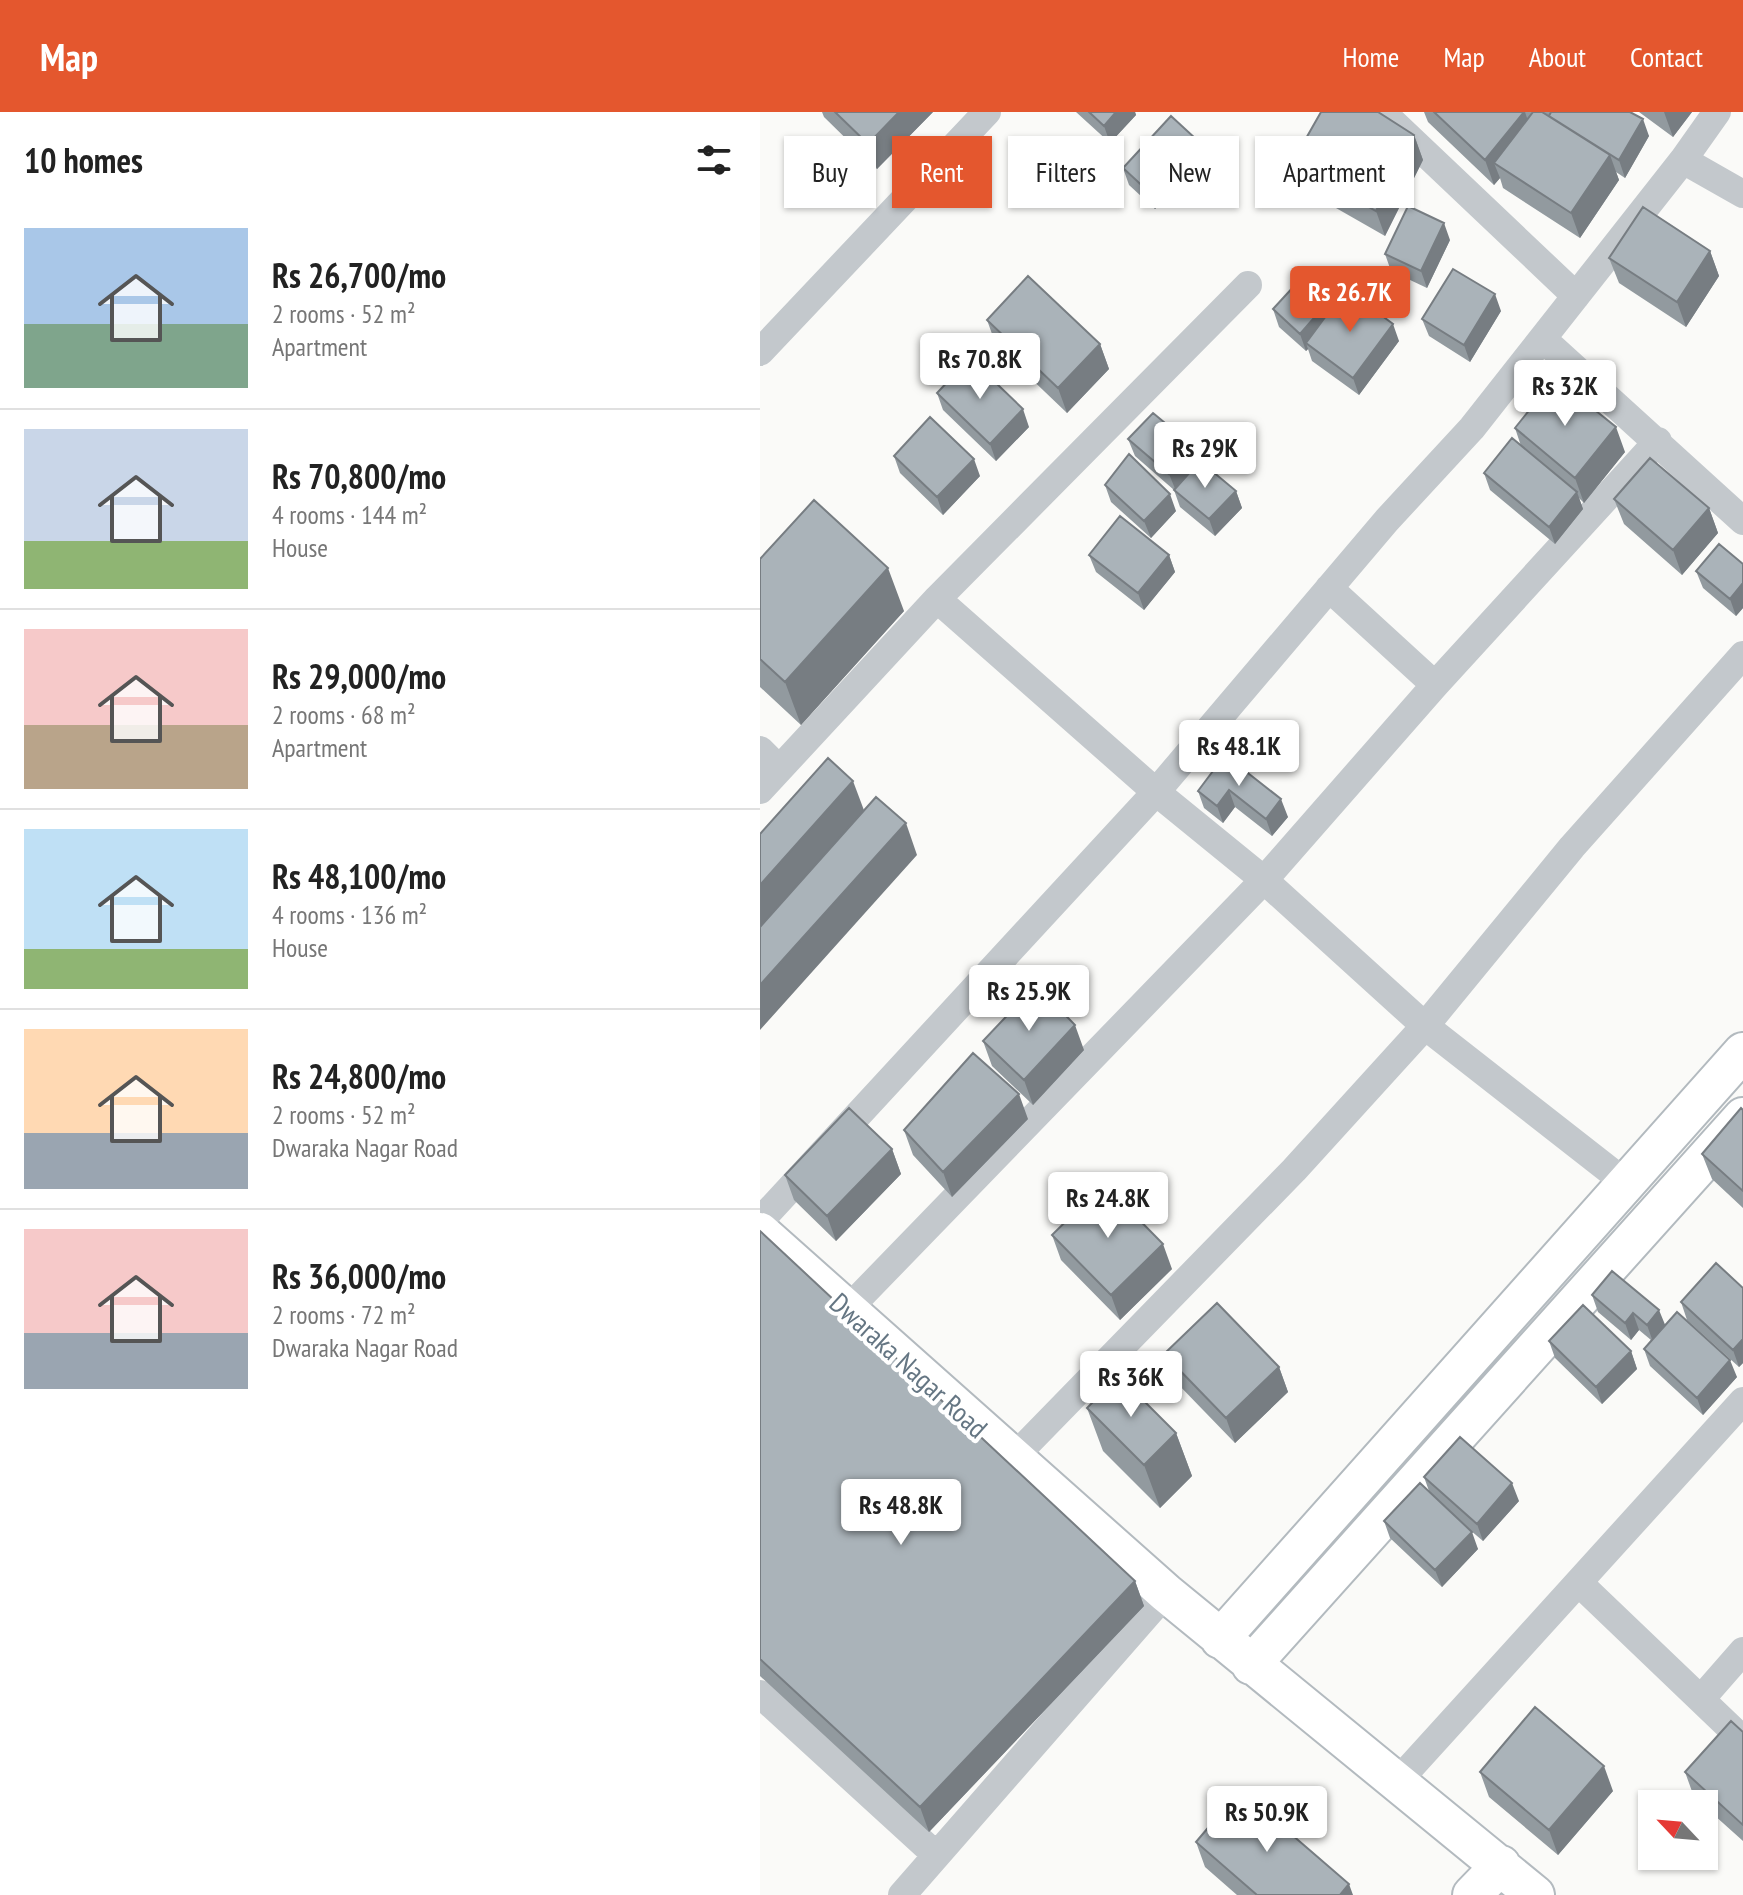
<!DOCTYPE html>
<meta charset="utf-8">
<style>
body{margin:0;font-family:"PT Sans Narrow",sans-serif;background:#f6f6f6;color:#222;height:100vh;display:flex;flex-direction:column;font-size:30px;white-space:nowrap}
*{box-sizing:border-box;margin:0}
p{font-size:26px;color:#767676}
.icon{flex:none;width:44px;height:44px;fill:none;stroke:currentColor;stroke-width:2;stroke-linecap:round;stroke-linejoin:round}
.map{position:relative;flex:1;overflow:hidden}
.sheet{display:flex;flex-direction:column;background:#fff;width:760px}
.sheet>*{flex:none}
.guide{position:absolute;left:24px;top:24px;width:760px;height:72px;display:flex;gap:16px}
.needle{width:52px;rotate:296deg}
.buttons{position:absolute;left:878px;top:1678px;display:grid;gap:16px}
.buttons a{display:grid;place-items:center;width:80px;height:80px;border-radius:0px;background:#fff;box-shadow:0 2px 6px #0004;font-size:40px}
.price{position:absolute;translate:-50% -68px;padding:0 18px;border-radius:8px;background:#fff;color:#222;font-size:26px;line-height:52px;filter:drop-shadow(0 2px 4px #0008)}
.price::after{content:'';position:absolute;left:50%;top:48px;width:24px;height:18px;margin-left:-12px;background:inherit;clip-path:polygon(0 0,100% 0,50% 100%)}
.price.active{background:#e4572e;color:#fff}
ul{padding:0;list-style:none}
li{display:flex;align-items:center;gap:24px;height:200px;padding:0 24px}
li+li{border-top:2px solid #e0e0e0}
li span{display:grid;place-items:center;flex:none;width:224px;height:160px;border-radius:0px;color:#555}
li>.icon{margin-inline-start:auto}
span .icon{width:96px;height:96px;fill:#fffc;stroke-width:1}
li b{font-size:34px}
h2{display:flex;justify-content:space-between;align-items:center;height:96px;padding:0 24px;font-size:34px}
.tag{padding:0 28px;border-radius:0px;background:#fff;box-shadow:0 2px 6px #0004;font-size:28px;line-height:72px}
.tag.active{background:#e4572e;color:#fff}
header{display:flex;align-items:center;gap:48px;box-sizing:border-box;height:112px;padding:0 40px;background:#e4572e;color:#fff}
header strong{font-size:38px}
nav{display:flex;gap:44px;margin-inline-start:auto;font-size:28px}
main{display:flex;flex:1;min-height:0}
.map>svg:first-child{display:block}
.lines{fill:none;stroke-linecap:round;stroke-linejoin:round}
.secondary-casing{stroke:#b3babf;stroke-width:42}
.street{stroke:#c3c8cc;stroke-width:28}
.secondary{stroke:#fff;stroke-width:38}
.wall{fill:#929a9f}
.shaded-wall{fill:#777d82}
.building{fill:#aab3b9;stroke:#777d82;stroke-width:2}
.labels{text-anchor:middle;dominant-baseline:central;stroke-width:8;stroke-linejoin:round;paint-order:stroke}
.street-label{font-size:28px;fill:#657683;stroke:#fff}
</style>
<header>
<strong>Map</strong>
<nav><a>Home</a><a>Map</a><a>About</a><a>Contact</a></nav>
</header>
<main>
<section class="sheet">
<h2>10 homes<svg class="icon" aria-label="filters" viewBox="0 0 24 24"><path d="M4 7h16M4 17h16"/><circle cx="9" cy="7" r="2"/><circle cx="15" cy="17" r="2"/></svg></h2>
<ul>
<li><span style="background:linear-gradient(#a9c7e8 60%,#7fa58c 0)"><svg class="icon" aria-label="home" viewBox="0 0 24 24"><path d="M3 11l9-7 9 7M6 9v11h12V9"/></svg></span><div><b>Rs 26,700/mo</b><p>2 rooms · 52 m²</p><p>Apartment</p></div></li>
<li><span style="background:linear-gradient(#c9d6e8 70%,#8fb573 0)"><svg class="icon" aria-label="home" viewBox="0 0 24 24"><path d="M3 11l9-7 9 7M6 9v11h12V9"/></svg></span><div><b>Rs 70,800/mo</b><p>4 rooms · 144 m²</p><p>House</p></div></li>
<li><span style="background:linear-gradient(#f6c9c9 60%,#b9a48a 0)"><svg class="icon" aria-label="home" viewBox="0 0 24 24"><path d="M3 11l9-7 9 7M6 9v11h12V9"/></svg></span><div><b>Rs 29,000/mo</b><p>2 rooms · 68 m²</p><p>Apartment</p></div></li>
<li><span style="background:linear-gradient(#bfe0f5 75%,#8fb573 0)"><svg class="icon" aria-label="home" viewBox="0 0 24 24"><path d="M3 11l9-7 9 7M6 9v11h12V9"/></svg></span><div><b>Rs 48,100/mo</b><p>4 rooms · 136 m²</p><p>House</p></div></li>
<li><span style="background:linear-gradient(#ffd9b3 65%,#9aa5b1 0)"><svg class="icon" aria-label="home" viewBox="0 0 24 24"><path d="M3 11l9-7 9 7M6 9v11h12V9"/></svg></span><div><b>Rs 24,800/mo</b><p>2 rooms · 52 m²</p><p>Dwaraka Nagar Road</p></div></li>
<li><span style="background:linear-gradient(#f6c9c9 65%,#9aa5b1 0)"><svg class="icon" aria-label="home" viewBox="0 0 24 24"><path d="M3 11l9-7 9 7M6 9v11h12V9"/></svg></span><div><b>Rs 36,000/mo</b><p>2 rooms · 72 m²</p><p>Dwaraka Nagar Road</p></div></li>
</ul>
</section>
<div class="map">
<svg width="983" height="1783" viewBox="0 0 983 1783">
<rect width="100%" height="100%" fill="#fafaf8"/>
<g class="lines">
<!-- secondary casing -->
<g class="secondary-casing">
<path id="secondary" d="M 0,1120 L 406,1481 L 775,1783
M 460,1527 L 983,940
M 491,1553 L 983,1005
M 712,1783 L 741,1753"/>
</g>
<!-- street -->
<path class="street" d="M 622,0 L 816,184
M 923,48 L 957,0
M 488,173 L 177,487 L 396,680 L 504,768 L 665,914 L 867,1072
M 784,228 L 983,409
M 0,240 L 227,0
M 569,476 L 675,573
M 0,638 L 19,657
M 0,678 L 177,487
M 0,1109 L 396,680 L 627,408 L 712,316 L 923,48 L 983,82
M 87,1198 L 504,768 L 675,573 L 898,329
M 254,1345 L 534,1058 L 665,914 L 812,735 L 983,543
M 819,1471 L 983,1628
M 0,1582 L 176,1743
M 941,1587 L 983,1539
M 638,1669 L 983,1289
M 142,1783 L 406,1481"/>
<!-- secondary -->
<use href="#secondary" class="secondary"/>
</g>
<!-- wall -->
<path class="wall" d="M 62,0 L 173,0 L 117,57 L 64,5 Z
M 316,0 L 375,0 L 376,3 L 350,31 Z
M 664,0 L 870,0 L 889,24 L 865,66 L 856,60 L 859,68 L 820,126 L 743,76 L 740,66 L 734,73 L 668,10 Z
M 879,0 L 932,0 L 913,25 Z
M 654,23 L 663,48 L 625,124 L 541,76 L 532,51 Z
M 443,44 L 395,97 L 369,73 L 363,56 Z
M 690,128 L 667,176 L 631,159 L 625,142 Z
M 950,139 L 959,164 L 926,215 L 859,171 L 849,146 Z
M 574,183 L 577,189 L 639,229 L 599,283 L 552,249 L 548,237 L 546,239 L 519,215 L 513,197 Z
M 741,199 L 710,250 L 669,224 L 662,207 Z
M 227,208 L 340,232 L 349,257 L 307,301 L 236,233 Z
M 177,281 L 269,315 L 236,349 L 183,298 Z
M 755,316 L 865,340 L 824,391 L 819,386 L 823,397 L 795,432 L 730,378 L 724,361 L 761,334 Z
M 368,327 L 439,349 L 476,379 L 482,396 L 455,424 L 420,395 L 414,378 L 375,344 Z
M 134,344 L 220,364 L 183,403 L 140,361 Z
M 345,373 L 416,399 L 391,426 L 351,390 Z
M 854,387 L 949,396 L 958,421 L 922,463 L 864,412 Z
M 329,443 L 409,443 L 415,460 L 384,498 L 336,460 Z
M 0,447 L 144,499 L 41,613 L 0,575 Z
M 983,452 L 983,496 L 976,504 L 943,476 L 936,459 Z
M 465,643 L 528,705 L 512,724 L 475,695 L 463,711 L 444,696 L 438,679 Z
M 223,929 L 324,938 L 273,993 L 232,954 Z
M 983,998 L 983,1096 L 952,1067 L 942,1042 Z
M 268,1007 L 192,1085 L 153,1043 L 144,1018 Z
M 132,1037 L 141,1062 L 76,1129 L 34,1088 L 25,1063 Z
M 0,1119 L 375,1469 L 384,1494 L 169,1720 L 0,1564 Z
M 292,1123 L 412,1157 L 360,1208 L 301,1148 Z
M 983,1176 L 983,1251 L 979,1255 L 927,1208 L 921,1190 Z
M 832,1183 L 905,1214 L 977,1265 L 943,1303 L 890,1254 L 884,1237 L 891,1228 L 879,1218 L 871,1228 L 838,1200 Z
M 789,1229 L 871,1239 L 877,1257 L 842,1292 L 795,1246 Z
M 404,1242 L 519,1255 L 528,1280 L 475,1331 L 413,1267 Z
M 336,1279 L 416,1321 L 432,1364 L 400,1396 L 343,1339 L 327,1296 L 338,1285 Z
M 664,1365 L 759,1389 L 723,1429 L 703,1412 L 718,1437 L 682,1475 L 630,1426 L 624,1409 L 669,1379 Z
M 983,1620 L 983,1729 L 944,1694 L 944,1692 L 941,1692 L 934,1685 L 925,1660 Z
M 720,1660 L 853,1679 L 798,1743 L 729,1685 Z
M 436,1730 L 593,1783 L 477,1783 L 445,1755 Z"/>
<!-- shaded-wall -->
<path class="shaded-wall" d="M 139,0 L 173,0 L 117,57 L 108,32 Z
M 356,0 L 375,0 L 376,3 L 350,31 L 344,14 Z
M 764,0 L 765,0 L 773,24 L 734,51 L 740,66 L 734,73 L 725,48 Z
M 904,0 L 932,0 L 913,25 Z
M 883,7 L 889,24 L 865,66 L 859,48 Z
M 654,23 L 663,48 L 625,124 L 616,99 Z
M 436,27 L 443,44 L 395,97 L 389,80 Z
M 850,43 L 859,68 L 820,126 L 811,101 Z
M 684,111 L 690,128 L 667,176 L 661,159 Z
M 950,139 L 959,164 L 926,215 L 917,190 Z
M 735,182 L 741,199 L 710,250 L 704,233 Z
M 574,183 L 581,200 L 546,231 L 548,237 L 546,239 L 540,222 Z
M 633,212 L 639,229 L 599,283 L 593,266 Z
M 340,232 L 349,257 L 307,301 L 298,276 Z
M 263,297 L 269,315 L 236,349 L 230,332 Z
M 856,315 L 865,340 L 824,391 L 815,366 Z
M 434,335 L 440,352 L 416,379 L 409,362 Z
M 214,347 L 220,364 L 183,403 L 177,385 Z
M 476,379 L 482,396 L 455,424 L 449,407 Z
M 817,380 L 823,397 L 795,432 L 789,415 Z
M 410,382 L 416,399 L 391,426 L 384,409 Z
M 949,396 L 958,421 L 922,463 L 913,438 Z
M 409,443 L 415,460 L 384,498 L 378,481 Z
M 128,456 L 144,499 L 41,613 L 25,570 Z
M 983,471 L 983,496 L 976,504 L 970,487 Z
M 93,669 L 105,701 L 0,818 L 0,773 Z
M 469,678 L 475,695 L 463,711 L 457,694 Z
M 521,687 L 528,705 L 512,724 L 506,707 Z
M 146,711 L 157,743 L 0,918 L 0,873 Z
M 315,913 L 324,938 L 273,993 L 264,968 Z
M 259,982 L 268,1007 L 192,1085 L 183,1060 Z
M 132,1037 L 141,1062 L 76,1129 L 67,1104 Z
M 403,1132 L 412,1157 L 360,1208 L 351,1183 Z
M 899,1198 L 906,1215 L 893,1230 L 887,1213 Z
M 873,1201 L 879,1218 L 871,1228 L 865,1211 Z
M 983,1227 L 983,1251 L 979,1255 L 973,1238 Z
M 871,1239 L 877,1257 L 842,1292 L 836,1275 Z
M 970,1248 L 977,1265 L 943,1303 L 937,1286 Z
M 519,1255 L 528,1280 L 475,1331 L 466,1306 Z
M 416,1321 L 432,1364 L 400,1396 L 384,1353 Z
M 752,1371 L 759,1389 L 723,1429 L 717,1412 Z
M 712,1420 L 718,1437 L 682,1475 L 675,1458 Z
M 375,1469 L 384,1494 L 169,1720 L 160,1695 Z
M 844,1654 L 853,1679 L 798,1743 L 789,1718 Z
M 589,1772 L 593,1783 L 580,1783 Z"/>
<!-- building -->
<path class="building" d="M 75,0 L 139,0 L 108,32 Z
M 329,0 L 356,0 L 344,14 Z
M 561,0 L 618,0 L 654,23 L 616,99 L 532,51 Z
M 674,0 L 764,0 L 725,48 Z
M 773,0 L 782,0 L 850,43 L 811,101 L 734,51 Z
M 791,0 L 870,0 L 883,7 L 859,48 L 789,4 Z
M 411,4 L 436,27 L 389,80 L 363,56 Z
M 648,94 L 684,111 L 661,159 L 625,142 Z
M 883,95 L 950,139 L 917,190 L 849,146 Z
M 693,157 L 735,182 L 704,233 L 662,207 Z
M 548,159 L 574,183 L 540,222 L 513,197 Z
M 268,164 L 340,232 L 298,276 L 227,208 Z
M 586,177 L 633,212 L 593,266 L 546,231 Z
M 210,246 L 263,297 L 230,332 L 177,281 Z
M 795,266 L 856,315 L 815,366 L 755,316 Z
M 393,301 L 434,335 L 409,362 L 368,327 Z
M 170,305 L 214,347 L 177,385 L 134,344 Z
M 752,326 L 817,380 L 789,415 L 724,361 Z
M 369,342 L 410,382 L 384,409 L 345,373 Z
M 890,346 L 949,396 L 913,438 L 854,387 Z
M 440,349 L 476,379 L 449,407 L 414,378 Z
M 54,388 L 128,456 L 25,570 L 0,547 L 0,447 Z
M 360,404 L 409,443 L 378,481 L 329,443 Z
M 959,432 L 983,452 L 983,471 L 970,487 L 936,459 Z
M 465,643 L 521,687 L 506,707 L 469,678 L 457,694 L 438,679 Z
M 68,646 L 93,669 L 0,773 L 0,722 Z
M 116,685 L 146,711 L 0,873 L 0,815 Z
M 276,873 L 315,913 L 264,968 L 223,929 Z
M 213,941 L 259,982 L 183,1060 L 144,1018 Z
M 89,996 L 132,1037 L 67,1104 L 25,1063 Z
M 981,996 L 983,998 L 983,1079 L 942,1042 Z
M 344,1072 L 403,1132 L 351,1183 L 292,1123 Z
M 0,1119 L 375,1469 L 160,1695 L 0,1547 Z
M 956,1151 L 983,1176 L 983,1227 L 973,1238 L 921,1190 Z
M 852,1159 L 899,1198 L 887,1213 L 873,1201 L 865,1211 L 832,1183 Z
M 457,1191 L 519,1255 L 466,1306 L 404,1242 Z
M 823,1193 L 871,1239 L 836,1275 L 789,1229 Z
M 917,1200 L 970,1248 L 937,1286 L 884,1237 Z
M 355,1260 L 416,1321 L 384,1353 L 327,1296 L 340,1283 L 336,1279 Z
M 700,1325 L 752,1371 L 717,1412 L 664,1365 Z
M 660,1371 L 712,1420 L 675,1458 L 624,1409 Z
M 775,1595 L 844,1654 L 789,1718 L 720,1660 Z
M 971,1609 L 983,1620 L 983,1713 L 925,1660 Z
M 480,1678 L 589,1772 L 580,1783 L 497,1783 L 436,1730 Z"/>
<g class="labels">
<!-- street labels -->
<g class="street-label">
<text transform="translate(149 1253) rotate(42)">Dwaraka Nagar Road</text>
</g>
</g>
</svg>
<div class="buttons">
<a><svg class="needle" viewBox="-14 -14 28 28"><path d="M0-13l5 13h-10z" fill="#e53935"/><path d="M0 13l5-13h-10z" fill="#767676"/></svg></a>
</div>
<b class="price active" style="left:590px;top:222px">Rs 26.7K</b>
<b class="price" style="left:220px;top:289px">Rs 70.8K</b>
<b class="price" style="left:805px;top:316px">Rs 32K</b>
<b class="price" style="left:445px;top:378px">Rs 29K</b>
<b class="price" style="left:479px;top:676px">Rs 48.1K</b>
<b class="price" style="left:269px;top:921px">Rs 25.9K</b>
<b class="price" style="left:348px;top:1128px">Rs 24.8K</b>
<b class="price" style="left:371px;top:1307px">Rs 36K</b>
<b class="price" style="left:141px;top:1435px">Rs 48.8K</b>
<b class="price" style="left:507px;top:1742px">Rs 50.9K</b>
<div class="guide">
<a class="tag">Buy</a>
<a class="tag active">Rent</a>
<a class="tag">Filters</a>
<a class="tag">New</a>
<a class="tag">Apartment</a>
</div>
</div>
</main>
